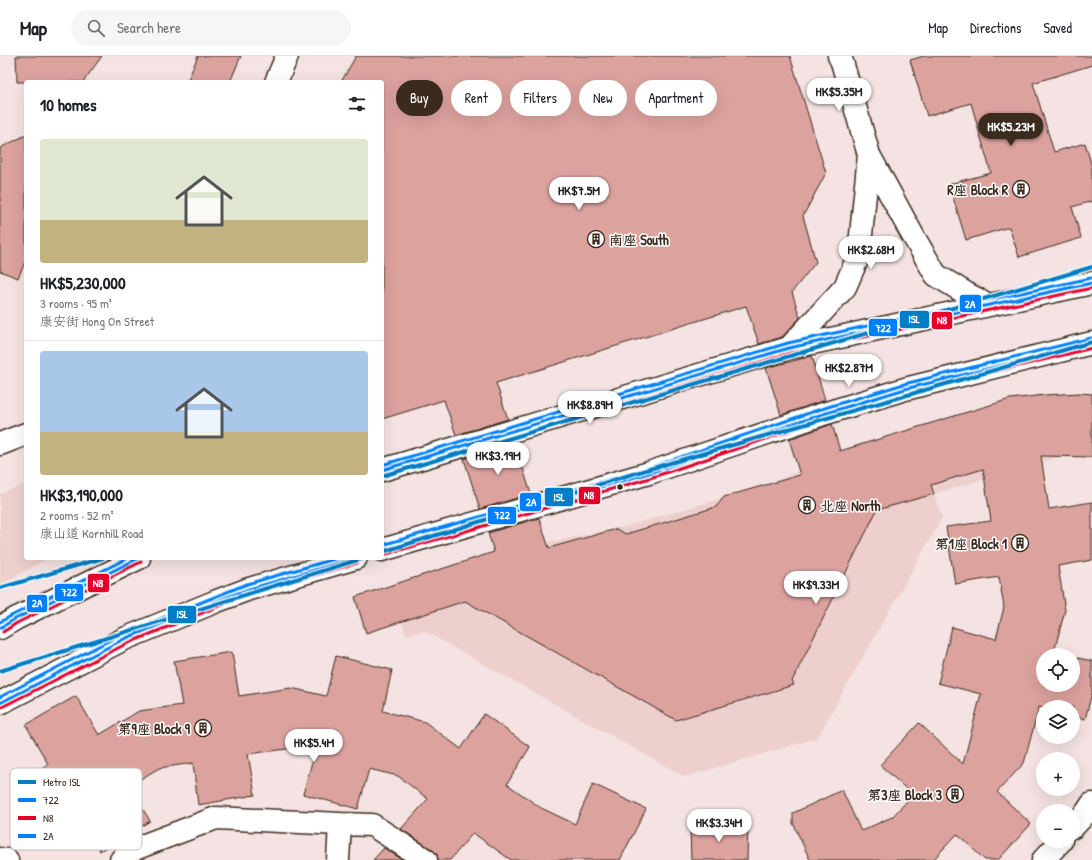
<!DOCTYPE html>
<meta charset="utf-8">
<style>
body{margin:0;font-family:"Patrick Hand","LXGW WenKai TC",sans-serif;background:#f6f6f6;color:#202124;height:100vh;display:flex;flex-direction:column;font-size:15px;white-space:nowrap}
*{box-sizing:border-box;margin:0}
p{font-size:13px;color:#757577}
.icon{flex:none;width:22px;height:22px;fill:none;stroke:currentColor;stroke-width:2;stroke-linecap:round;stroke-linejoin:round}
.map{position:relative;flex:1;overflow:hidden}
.side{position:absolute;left:24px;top:24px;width:360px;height:480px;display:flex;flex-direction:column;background:#fff;border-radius:4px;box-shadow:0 4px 16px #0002}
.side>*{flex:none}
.hud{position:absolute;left:396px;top:24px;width:380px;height:36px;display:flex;gap:8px}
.controls{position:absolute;left:1036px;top:592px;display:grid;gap:8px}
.controls a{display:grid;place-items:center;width:44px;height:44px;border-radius:50%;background:#fff;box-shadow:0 4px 16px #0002;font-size:20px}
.price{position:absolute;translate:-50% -34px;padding:0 9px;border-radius:14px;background:#fff;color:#222;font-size:13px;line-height:26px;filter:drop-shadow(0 1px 2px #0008)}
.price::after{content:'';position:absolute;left:50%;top:24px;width:12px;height:9px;margin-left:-6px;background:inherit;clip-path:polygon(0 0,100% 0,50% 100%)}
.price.current{background:#3b2a1e;color:#fff}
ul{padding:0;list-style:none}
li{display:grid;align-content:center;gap:8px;height:212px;padding:0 16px}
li+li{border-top:1px solid #e0e0e0}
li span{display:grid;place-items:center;height:124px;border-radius:4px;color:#555}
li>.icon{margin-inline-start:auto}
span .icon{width:72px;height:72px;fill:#fffc;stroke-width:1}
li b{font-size:17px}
h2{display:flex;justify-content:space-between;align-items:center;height:48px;padding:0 16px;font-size:17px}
.tag{padding:0 14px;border-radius:18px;background:#fff;box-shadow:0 4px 16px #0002;font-size:14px;line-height:36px}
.tag.current{background:#3b2a1e;color:#fff}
header{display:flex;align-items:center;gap:24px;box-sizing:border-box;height:56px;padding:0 20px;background:#fff;border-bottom:1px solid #e0e0e0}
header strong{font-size:19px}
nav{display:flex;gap:22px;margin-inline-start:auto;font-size:14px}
.search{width:280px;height:36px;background:#f6f6f6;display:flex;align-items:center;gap:10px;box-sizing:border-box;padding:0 14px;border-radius:22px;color:#757577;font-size:15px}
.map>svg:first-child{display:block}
.built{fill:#edd0ce}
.building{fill:#dca29e;stroke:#3b2a1e}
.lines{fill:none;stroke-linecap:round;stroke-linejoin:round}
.street-casing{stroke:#3b2a1e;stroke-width:25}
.secondary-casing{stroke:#3b2a1e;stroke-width:25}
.street{stroke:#fff;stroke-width:22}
.secondary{stroke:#fff;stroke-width:22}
.bus-1-casing{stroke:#fff;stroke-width:6}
.bus-2-casing{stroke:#fff;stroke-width:6}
.bus-3-casing{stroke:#fff;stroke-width:6}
.bus-1{stroke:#0080ff;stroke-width:3}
.bus-2{stroke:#e4002b;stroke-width:3}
.bus-3{stroke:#0080ff;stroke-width:3}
.metro-1-casing{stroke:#fff;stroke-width:7}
.metro-1{stroke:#007dc5;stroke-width:4}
.bus-dot{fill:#3b2a1e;stroke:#fff;stroke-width:1.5}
.labels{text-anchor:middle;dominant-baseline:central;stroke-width:3;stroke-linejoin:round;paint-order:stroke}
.poi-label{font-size:14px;font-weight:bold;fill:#3b2a1e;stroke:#fff;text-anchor:end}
.key{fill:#fff;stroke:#c4bfbc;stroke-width:1}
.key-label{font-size:11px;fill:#3b2a1e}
.line-badge{stroke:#fff;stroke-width:1.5}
.badge-label{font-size:11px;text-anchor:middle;font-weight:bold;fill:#fff}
</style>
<header>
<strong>Map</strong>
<div class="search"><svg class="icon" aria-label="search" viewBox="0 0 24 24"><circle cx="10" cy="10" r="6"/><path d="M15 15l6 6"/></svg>Search here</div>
<nav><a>Map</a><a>Directions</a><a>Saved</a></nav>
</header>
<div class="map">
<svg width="1092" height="804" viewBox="0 0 1092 804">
<rect width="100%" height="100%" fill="#f4e3e2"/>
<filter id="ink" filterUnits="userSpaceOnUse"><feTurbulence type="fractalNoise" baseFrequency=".025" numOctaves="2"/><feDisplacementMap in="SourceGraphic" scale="8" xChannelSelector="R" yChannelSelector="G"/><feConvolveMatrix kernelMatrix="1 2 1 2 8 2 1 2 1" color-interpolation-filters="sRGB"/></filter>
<g filter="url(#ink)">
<!-- built -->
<path class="built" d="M 1080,337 L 1092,338 L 1092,401 L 1062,400 L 934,438 L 942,462 L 817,682 L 685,721 L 424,575 L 406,579 L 402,566 L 366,577 L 355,541 L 484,499 L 616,473 L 768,429 L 851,391 L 1010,343 L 1045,339 Z
M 26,428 L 26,502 L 48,502 L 0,529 L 0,438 Z"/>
<!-- building -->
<path class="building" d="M 16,0 L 102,0 L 83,26 L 17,26 Z
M 198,0 L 241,0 L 230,26 L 187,26 Z
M 356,0 L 790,0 L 826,117 L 803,160 L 816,206 L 792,236 L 800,262 L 782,281 L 759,288 L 746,250 L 496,327 L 508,363 L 456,379 L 444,344 L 382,363 L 382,26 L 341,26 Z
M 924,0 L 1092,0 L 1092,9 L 1033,27 L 1054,96 L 1085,87 L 1092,111 L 1092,145 L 1072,151 L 1081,182 L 1019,201 L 1009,171 L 966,184 L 949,128 L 991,117 L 971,47 L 927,60 L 910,4 Z
M 26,79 L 26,204 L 18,222 L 0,215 L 0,92 Z
M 812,300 L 825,344 L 781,359 L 766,312 Z
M 1080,337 L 1092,338 L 1092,401 L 1041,400 L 1049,453 L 1092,446 L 1092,504 L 1058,510 L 1065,554 L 1054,596 L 1067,599 L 1043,599 L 1043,629 L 1073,629 L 1073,601 L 1092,605 L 1092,637 L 1085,663 L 1073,660 L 1073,651 L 1043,651 L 1043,652 L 1039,651 L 1024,707 L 997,736 L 1031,768 L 998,804 L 985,804 L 957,778 L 933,804 L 810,804 L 793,767 L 793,757 L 842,734 L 861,775 L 892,761 L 913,739 L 880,709 L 919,667 L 963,708 L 981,638 L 938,627 L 952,571 L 996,583 L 1004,551 L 999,521 L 955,528 L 946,471 L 991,465 L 983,413 L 931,429 L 934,438 L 877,454 L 792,625 L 794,629 L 676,664 L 465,545 L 366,577 L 355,541 L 494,496 L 488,477 L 539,462 L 549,492 L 616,473 L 626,478 L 716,451 L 724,441 L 800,419 L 789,383 L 824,371 L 832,368 L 840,395 L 1010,343 L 1045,339 Z
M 515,387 L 531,438 L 480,453 L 464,403 Z
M 232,596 L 239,640 L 291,632 L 326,640 L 336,600 L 392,614 L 383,655 L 425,666 L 461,693 L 484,658 L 530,691 L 507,728 L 541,752 L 575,768 L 593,728 L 646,753 L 620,804 L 511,804 L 473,777 L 450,804 L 438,804 L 437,798 L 433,794 L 401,773 L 428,743 L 398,720 L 369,713 L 358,753 L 303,738 L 317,689 L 248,698 L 255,739 L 198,749 L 193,707 L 159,712 L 129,730 L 150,765 L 100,795 L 80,758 L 55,772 L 38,742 L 33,744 L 21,723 L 48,708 L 26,669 L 76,640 L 99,679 L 139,655 L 182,649 L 174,605 Z
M 690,770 L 748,771 L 747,804 L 691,804 Z
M 384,792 L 403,804 L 373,804 Z"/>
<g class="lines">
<!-- street casing -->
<g class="street-casing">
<path id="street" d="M 0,803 L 7,804
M 121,804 L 129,795 L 216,762 L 340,768 L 372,769 L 426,804
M 338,804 L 340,768"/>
</g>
<!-- secondary casing -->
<g class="secondary-casing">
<path id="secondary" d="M 839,0 L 842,6 L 869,99 L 912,178 L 936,219 L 967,238 L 989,249
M 276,26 L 287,0
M 789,292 L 845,231 L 859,199 L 869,99
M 0,388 L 26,378
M 382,414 L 789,292 L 1092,227
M 382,494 L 649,417 L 820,359 L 905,333 L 1092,287
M 0,572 L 15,563 L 139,502
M 0,647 L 124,583 L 217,545 L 249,533 L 356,502
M 1073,771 L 1086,757 L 1092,748
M 1043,804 L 1061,785"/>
</g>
<!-- street -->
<use href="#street" class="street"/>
<!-- secondary -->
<use href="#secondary" class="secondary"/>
<!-- bus-1 casing -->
<g class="bus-1-casing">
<path id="bus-1" d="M 382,414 L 789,292 L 1092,227
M 382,494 L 649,417 L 820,359 L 905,333 L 1092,287
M 0,572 L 15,563 L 139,502
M 0,647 L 124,583 L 217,545 L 249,533 L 356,502"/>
</g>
<!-- bus-2 casing -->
<g class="bus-2-casing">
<path id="bus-2" d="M 383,419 L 790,297 L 1092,232
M 383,499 L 650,422 L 822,364 L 906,338 L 1092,292
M 3,576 L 17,567 L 141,506
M 2,651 L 126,588 L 219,550 L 251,538 L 357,507"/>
</g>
<!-- bus-3 casing -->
<g class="bus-3-casing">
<path id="bus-3" d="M 382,409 L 788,287 L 1091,222
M 382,489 L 648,412 L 818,354 L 904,328 L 1091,282
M 0,566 L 13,559 L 128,502
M 0,641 L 122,578 L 247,528 L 338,502"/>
</g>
<!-- bus-1 -->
<use href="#bus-1" class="bus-1"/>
<!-- bus-2 -->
<use href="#bus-2" class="bus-2"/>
<!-- bus-3 -->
<use href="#bus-3" class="bus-3"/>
<!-- metro-1 casing -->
<g class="metro-1-casing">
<path id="metro-1" d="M 382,420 L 1092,211
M 382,496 L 639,416 L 1092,286
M 0,532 L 103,502
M 0,615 L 364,502"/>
</g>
<!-- metro-1 -->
<use href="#metro-1" class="metro-1"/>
</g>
</g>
<!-- icons -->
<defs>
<g id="building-ring" transform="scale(0.9)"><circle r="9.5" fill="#fff" stroke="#3b2a1e" stroke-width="1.5"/><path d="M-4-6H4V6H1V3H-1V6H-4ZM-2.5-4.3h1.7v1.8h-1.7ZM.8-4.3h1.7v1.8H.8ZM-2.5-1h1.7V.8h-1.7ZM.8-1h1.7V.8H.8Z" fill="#3b2a1e"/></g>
</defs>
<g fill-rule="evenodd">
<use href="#building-ring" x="1021" y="133"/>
<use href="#building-ring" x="596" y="183"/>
<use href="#building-ring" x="807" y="449"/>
<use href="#building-ring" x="1020" y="487"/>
<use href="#building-ring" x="203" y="672"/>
<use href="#building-ring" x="955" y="738"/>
</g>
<!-- markers -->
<circle class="bus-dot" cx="620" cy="431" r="3.5"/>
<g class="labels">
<!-- poi labels -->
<g class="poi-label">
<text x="1008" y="133">R座 Block R</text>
<text x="609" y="183" text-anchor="start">南座 South</text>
<text x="820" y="449" text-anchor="start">北座 North</text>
<text x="1007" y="487">第1座 Block 1</text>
<text x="190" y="672">第9座 Block 9</text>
<text x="942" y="738">第3座 Block 3</text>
</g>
</g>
<!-- legend -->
<rect x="10" y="712" width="132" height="82" rx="6" class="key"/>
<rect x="18" y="724" width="18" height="4" fill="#007dc5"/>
<rect x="18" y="742" width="18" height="4" fill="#0080ff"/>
<rect x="18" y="760" width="18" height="4" fill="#e4002b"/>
<rect x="18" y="778" width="18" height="4" fill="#0080ff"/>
<g class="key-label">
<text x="43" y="730">Metro ISL</text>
<text x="43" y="748">722</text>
<text x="43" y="766">N8</text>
<text x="43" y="784">2A</text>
</g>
<g class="line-badge">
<rect x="959" y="238" width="23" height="19" rx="4" fill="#0080ff"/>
<rect x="899" y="254" width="31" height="19" rx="4" fill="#007dc5"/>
<rect x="931" y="255" width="22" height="19" rx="4" fill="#e4002b"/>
<rect x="868" y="262" width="30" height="19" rx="4" fill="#0080ff"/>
<rect x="578" y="430" width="23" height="19" rx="4" fill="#e4002b"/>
<rect x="544" y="431" width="30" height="20" rx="4" fill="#007dc5"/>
<rect x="519" y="436" width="23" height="20" rx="4" fill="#0080ff"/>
<rect x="487" y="450" width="30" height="19" rx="4" fill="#0080ff"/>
<rect x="87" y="517" width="23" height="20" rx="4" fill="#e4002b"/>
<rect x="54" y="527" width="30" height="19" rx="4" fill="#0080ff"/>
<rect x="26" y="538" width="22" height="19" rx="4" fill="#0080ff"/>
<rect x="167" y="549" width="30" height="19" rx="4" fill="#007dc5"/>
</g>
<g class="badge-label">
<text x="970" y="252">2A</text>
<text x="914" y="267">ISL</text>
<text x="942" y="268">N8</text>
<text x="883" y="276">722</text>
<text x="589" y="443">N8</text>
<text x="559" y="445">ISL</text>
<text x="531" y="450">2A</text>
<text x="502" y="463">722</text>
<text x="98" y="531">N8</text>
<text x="69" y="540">722</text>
<text x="37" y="551">2A</text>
<text x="182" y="562">ISL</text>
</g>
</svg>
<div class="controls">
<a><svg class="icon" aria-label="locate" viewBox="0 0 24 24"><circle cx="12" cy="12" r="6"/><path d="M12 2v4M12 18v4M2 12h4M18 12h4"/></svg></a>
<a><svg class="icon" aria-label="layers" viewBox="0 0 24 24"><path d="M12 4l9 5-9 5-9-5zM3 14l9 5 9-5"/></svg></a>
<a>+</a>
<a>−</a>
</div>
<b class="price" style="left:839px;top:56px">HK$5.35M</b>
<b class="price current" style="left:1011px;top:91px">HK$5.23M</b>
<b class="price" style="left:579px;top:155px">HK$7.5M</b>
<b class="price" style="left:871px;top:214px">HK$2.68M</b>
<b class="price" style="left:849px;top:332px">HK$2.87M</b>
<b class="price" style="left:590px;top:369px">HK$8.89M</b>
<b class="price" style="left:498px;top:420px">HK$3.19M</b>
<b class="price" style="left:816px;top:549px">HK$9.33M</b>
<b class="price" style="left:314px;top:707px">HK$5.4M</b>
<b class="price" style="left:719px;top:787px">HK$3.34M</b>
<div class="hud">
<a class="tag current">Buy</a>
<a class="tag">Rent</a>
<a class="tag">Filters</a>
<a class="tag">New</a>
<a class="tag">Apartment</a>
</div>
<section class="side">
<h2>10 homes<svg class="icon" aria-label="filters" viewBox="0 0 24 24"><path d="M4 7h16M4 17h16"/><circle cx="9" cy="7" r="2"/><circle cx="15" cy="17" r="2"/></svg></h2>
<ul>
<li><span style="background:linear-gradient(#dfe7d0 65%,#c2b280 0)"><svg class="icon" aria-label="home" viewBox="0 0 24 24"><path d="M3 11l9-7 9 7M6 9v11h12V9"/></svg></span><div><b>HK$5,230,000</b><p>3 rooms · 95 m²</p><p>康安街 Hong On Street</p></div></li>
<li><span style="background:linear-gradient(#a9c7e8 65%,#c2b280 0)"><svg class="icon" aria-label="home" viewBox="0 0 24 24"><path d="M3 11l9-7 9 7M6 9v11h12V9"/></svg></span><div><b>HK$3,190,000</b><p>2 rooms · 52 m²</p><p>康山道 Kornhill Road</p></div></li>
</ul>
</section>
</div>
